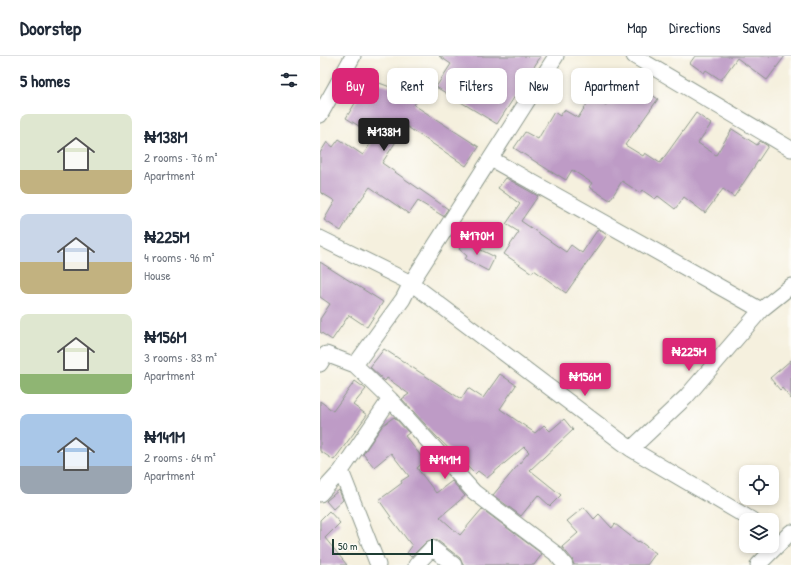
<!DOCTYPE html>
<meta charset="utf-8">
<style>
body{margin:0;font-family:"Patrick Hand",sans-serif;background:#f2f2f3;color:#1f2937;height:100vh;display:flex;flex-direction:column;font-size:15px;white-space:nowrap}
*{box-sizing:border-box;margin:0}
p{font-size:13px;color:#747a83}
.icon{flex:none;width:22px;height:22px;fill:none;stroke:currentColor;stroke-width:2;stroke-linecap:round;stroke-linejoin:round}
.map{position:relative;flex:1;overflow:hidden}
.details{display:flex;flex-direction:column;background:#fff;width:320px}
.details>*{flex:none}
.guide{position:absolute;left:12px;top:12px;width:380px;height:36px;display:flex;gap:8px}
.controls{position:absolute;left:419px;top:409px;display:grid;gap:8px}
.controls a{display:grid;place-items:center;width:40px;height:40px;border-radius:8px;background:#fff;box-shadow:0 2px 6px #0003;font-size:20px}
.scale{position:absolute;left:12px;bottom:10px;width:101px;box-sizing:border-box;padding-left:4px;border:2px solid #1f3d34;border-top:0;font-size:11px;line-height:14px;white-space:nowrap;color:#1f3d34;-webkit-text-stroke:3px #fdfcf7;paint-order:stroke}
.price{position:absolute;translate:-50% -34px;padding:0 9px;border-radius:4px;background:#db2777;color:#fff;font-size:13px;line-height:26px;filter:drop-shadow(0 1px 2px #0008)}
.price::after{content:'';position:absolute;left:50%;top:24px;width:12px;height:9px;margin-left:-6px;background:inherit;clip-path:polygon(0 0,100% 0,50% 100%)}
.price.current{background:#222;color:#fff}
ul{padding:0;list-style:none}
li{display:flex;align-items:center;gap:12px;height:100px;padding:0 20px}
li span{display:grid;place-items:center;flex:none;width:112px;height:80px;border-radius:8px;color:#555}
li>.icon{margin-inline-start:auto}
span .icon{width:48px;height:48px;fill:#fffc;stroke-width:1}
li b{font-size:17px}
h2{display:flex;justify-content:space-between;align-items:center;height:48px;padding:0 20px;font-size:17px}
.tag{padding:0 14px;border-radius:8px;background:#fff;box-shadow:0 2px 6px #0003;font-size:14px;line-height:36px}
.tag.current{background:#db2777;color:#fff}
header{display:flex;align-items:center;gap:24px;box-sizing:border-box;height:56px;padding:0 20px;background:#fff;border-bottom:1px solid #e0e1e3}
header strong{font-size:19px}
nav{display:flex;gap:22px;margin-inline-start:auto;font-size:14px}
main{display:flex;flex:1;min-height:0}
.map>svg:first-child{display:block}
.building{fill:#be9bc6}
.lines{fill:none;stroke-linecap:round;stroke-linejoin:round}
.street-casing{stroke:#8a9689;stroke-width:17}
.street{stroke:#fff;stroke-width:15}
</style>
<header>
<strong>Doorstep</strong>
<nav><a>Map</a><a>Directions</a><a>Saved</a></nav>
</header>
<main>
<section class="details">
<h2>5 homes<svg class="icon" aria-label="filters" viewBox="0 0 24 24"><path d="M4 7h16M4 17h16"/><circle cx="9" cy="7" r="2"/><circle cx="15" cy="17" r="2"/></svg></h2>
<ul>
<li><span style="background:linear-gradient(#dfe7d0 70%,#c2b280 0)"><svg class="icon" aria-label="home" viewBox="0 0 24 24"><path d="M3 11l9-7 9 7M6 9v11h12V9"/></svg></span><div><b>₦138M</b><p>2 rooms · 76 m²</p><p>Apartment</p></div></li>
<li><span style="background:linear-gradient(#c9d6e8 60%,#c2b280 0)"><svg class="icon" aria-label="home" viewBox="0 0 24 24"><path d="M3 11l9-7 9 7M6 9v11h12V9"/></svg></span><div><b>₦225M</b><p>4 rooms · 96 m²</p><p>House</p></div></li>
<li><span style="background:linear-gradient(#dfe7d0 75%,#8fb573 0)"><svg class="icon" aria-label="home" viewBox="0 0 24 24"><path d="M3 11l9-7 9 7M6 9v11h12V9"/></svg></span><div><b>₦156M</b><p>3 rooms · 83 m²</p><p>Apartment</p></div></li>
<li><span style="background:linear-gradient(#a9c7e8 65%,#9aa5b1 0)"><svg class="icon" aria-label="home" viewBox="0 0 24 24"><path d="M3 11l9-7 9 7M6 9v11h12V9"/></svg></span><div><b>₦141M</b><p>2 rooms · 64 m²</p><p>Apartment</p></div></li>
</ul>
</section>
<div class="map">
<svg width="471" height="509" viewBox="0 0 471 509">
<rect width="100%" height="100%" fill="#fdfcf7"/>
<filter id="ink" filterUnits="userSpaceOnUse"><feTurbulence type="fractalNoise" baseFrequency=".025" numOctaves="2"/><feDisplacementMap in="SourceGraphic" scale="8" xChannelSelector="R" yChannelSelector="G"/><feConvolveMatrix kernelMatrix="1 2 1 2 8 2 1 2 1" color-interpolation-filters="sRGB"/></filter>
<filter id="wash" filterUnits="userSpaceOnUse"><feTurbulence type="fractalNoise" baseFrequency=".012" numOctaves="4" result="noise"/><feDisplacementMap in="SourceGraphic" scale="16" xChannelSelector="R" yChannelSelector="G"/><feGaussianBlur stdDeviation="0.9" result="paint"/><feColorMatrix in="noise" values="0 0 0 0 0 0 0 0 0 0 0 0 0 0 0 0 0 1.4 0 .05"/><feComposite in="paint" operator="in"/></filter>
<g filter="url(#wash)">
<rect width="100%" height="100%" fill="#f5f0de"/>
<g id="blocks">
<!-- building -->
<path class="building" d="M 119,0 L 221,0 L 177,68 L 116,31 L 131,8 Z
M 375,0 L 465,0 L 447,24 L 417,2 L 401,24 L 386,14 L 384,17 L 370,7 Z
M 306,21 L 338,43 L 305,89 L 323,100 L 325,97 L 340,107 L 376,57 L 391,68 L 378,87 L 396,99 L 412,73 L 437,89 L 440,85 L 448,90 L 414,141 L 403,133 L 385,157 L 364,141 L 355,153 L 338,140 L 335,143 L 322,134 L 320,137 L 302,125 L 290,144 L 269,131 L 272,127 L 252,114 L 246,124 L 238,119 L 238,120 L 194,92 L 205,76 L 218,83 L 234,56 L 240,60 L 244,54 L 258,62 L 272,40 L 286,49 Z
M 46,22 L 70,31 L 74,23 L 86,31 L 88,27 L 103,35 L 94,49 L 159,91 L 146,110 L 86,70 L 62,107 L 128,153 L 123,160 L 98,145 L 89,158 L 50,131 L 34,153 L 21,175 L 4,164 L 15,145 L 0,136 L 0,97 L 7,86 L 13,91 L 19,83 L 43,99 L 55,80 L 26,62 L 37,44 Z
M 186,122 L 218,140 L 201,165 L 246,196 L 251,189 L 262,197 L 278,173 L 287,179 L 246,237 L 214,214 L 212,217 L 184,198 L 199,176 L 186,168 L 200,148 L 178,132 Z
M 145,186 L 175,201 L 168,215 L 145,203 L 147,200 L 139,193 Z
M 0,206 L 63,246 L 47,271 L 29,259 L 12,284 L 0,276 L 0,263 L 10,248 L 0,241 Z
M 64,293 L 141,343 L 148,332 L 163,342 L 180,318 L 196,329 L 180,353 L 215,377 L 224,369 L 230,375 L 244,363 L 253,374 L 210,414 L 241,439 L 230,450 L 218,439 L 201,460 L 173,439 L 209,396 L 204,391 L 167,422 L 158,415 L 155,418 L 116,380 L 82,343 L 89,338 L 67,322 L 65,325 L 50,311 Z
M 471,304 L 471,343 L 462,332 L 460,334 L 450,322 Z
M 35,325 L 46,333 L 33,349 L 47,359 L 14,404 L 0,395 L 0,345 L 13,355 Z
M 74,361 L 89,377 L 85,380 L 105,405 L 97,412 L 116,437 L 132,425 L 145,440 L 120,461 L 140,479 L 162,453 L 222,498 L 214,509 L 143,509 L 140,502 L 118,485 L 113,483 L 106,486 L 91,501 L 87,497 L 92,490 L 70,461 L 71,461 L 59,444 L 82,427 L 81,425 L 89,420 L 71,397 L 54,411 L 43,398 L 63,369 Z
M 19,434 L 23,444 L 13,453 L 6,445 Z
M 264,451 L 274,463 L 279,458 L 292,472 L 295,468 L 318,486 L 319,485 L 336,497 L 327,509 L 254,509 L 252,503 L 242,491 L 258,477 L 247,465 Z
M 9,455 L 20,467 L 5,482 L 27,509 L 0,509 L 0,464 Z"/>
</g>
</g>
<g filter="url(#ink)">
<use href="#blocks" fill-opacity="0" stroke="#8a9689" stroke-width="1"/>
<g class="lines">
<!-- street casing -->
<g class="street-casing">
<path id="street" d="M 314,0 L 471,93
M 0,59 L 33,0
M 171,103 L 441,254 L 471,230
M 0,182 L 91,227 L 311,393 L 432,464
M 0,308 L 6,298 L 35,309 L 83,243 L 91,227 L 236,0
M 35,309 L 70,343 L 154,436 L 235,497 L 245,509
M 311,393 L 366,341 L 441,254
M 21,415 L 58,509
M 0,438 L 21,415 L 70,343
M 96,509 L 112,492 L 134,509
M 438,509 L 471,476"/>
</g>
<!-- street -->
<use href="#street" class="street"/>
</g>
</g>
</svg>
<div class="controls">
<a><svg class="icon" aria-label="locate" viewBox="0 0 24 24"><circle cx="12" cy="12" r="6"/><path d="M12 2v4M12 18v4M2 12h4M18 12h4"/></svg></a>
<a><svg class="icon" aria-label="layers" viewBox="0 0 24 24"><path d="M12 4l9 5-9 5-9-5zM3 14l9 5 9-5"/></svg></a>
</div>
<div class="scale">50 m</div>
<b class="price current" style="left:64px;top:96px">₦138M</b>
<b class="price" style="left:157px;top:200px">₦170M</b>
<b class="price" style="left:369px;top:316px">₦225M</b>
<b class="price" style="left:265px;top:341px">₦156M</b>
<b class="price" style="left:125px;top:424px">₦141M</b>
<div class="guide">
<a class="tag current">Buy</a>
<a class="tag">Rent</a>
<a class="tag">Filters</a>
<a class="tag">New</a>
<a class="tag">Apartment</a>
</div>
</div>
</main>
